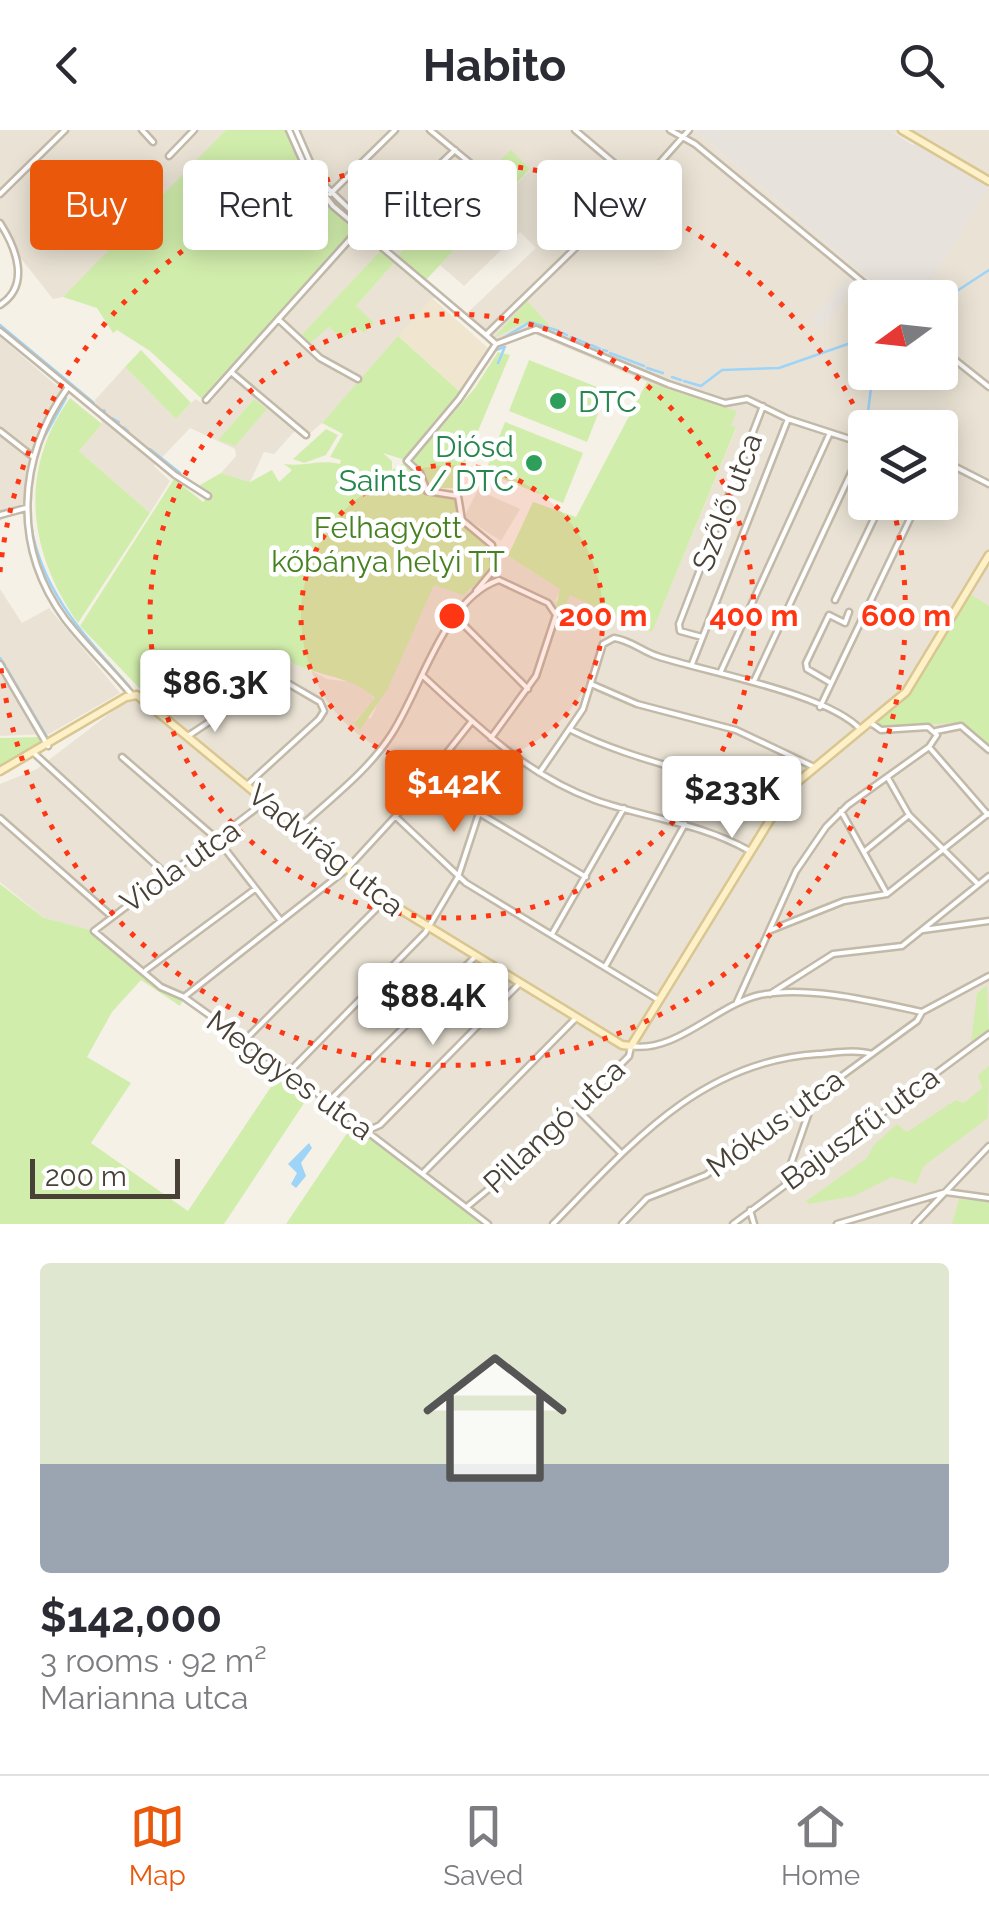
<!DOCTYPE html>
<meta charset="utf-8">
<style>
body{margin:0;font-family:Raleway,sans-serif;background:#f2f2f3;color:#2b2b33;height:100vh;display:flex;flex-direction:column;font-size:38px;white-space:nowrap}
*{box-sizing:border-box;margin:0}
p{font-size:32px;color:#7c7c81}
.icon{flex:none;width:55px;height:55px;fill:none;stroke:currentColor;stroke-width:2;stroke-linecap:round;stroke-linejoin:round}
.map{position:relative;height:1094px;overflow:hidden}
.side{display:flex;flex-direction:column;background:#fff;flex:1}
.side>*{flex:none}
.top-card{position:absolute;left:30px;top:30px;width:930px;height:90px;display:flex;gap:20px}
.needle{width:65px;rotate:255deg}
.fabs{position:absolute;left:848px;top:150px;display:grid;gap:20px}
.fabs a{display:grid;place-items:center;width:110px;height:110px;border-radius:10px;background:#fff;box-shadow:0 5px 25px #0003;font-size:50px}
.scale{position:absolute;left:30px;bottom:25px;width:150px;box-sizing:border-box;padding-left:10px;border:5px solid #494135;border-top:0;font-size:28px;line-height:35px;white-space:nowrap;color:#494135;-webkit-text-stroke:8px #fff;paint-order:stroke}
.price{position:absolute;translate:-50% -85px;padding:0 22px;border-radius:10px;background:#fff;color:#222;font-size:32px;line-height:65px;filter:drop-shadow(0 2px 5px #0008)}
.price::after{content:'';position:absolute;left:50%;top:60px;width:30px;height:22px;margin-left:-15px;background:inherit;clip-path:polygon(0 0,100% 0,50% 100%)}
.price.current{background:#ea580c;color:#fff}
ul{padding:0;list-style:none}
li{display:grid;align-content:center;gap:20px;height:530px;padding:0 40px}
li span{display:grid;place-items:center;height:310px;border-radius:10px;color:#555}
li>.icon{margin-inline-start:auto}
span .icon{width:180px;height:180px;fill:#fffc;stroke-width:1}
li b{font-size:42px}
.pill{padding:0 35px;border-radius:10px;background:#fff;box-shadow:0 5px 25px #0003;font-size:35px;line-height:90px}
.pill.current{background:#ea580c;color:#fff}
header{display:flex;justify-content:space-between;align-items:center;height:130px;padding:0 40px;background:#fff;font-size:45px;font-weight:700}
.tab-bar{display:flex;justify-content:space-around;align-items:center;height:140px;border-top:2px solid #e1e1e2;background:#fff;font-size:28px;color:#7c7c81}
.tab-bar a{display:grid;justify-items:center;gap:5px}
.tab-bar .current{color:#ea580c}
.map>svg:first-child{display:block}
.residential{fill:#eae3d5;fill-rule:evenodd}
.industrial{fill:#e8e2dc}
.education{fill:#f0e6d0}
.green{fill:#d1edac}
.water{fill:#9ed4f8}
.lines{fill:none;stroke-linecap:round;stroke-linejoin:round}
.stream{stroke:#9ed4f8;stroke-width:2.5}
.street-casing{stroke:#c2b9a9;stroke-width:9}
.secondary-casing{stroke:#d9c692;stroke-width:11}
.street{stroke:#fff;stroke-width:4}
.secondary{stroke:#fff1c7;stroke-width:6}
.ring{fill:none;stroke:#ff3614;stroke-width:5;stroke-dasharray:5 10}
.leisure-dot{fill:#2e9e5b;stroke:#fff;stroke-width:4}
.labels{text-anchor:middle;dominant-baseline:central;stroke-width:9;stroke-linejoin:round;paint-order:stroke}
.leisure-label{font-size:30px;fill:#27864d;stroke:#fff;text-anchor:start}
.street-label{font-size:30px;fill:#494135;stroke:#fff}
.park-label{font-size:30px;fill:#478222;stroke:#fff}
.centre{fill:#ff3614;stroke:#fff;stroke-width:5}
.ring-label{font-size:30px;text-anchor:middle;font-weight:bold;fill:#ff3614;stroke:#fff;stroke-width:9;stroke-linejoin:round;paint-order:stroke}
</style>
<header><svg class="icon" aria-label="back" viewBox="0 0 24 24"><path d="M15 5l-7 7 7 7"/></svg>Habito<svg class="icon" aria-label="search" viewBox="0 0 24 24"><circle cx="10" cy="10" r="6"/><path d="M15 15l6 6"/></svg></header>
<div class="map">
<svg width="989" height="1094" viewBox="0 0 989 1094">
<rect width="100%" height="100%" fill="#f5f1e7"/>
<!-- residential -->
<path class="residential" d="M 0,0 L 226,0 L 91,143 L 63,167 L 53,169 L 0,102 Z
M 290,0 L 695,0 L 889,167 L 865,168 L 865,242 L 940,242 L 940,168 L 923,167 L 988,56 L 889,0 L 989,0 L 989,1094 L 488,1094 L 289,942 L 184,867 L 161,857 L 94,801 L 48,791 L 0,752 L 0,654 L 37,639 L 139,561 L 166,585 L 277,523 L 327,549 L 359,553 L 375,569 L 354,592 L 371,588 L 434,454 L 444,458 L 508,426 L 561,459 L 555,472 L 569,464 L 652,501 L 736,299 L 730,296 L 736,281 L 647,252 L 530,202 L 499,216 L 464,186 L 536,118 L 520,102 L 464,156 L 440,135 L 530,40 L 511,21 L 397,126 L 324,64 ZM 865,298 L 940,298 L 940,372 L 865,372 Z
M 359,101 L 436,166 L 322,293 L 309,304 L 294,302 L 274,324 L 264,322 L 250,352 L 221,343 L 236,326 L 235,319 L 190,298 L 154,336 L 170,351 L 150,383 L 79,321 L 102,294 L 95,270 L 125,237 L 176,289 L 195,269 L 204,274 L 212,271 ZM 379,122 L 394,133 L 356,176 L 363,203 L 355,196 L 342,209 L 329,197 L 301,208 ZM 254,269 L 267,279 L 219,309 Z
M 0,207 L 64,262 L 41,298 L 24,377 L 0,391 Z
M 478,360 L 520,379 L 501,411 L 464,387 Z
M 0,459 L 22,493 L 49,478 L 120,563 L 49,604 L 0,606 Z"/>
<!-- industrial -->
<path class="industrial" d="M 695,0 L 889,0 L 913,15 L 916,11 L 989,56 L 923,167 L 889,167 Z
M 848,147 L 859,156 L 821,200 L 810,190 Z"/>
<!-- education -->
<path class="education" d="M 432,168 L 488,218 L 460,262 L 398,206 Z"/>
<!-- green -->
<path class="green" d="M 226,0 L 288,0 L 311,59 L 354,101 L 203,270 L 150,221 L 117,200 L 113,203 L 97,178 L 63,167 Z
M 511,20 L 530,39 L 425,151 L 397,126 Z
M 380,121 L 394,133 L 356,176 L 374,193 L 364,203 L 355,197 L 342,209 L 329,197 L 308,215 L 300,207 Z
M 527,171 L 550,196 L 523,193 L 494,208 Z
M 398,206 L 460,262 L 405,330 L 383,323 L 392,331 L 392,340 L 403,334 L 417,344 L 424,364 L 457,370 L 460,392 L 492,421 L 491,440 L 463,465 L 434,455 L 388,558 L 360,600 L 354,593 L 375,568 C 349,543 307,547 277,523 L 165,585 L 80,496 L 174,349 L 203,372 L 209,365 L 200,355 L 221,343 L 250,352 L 272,340 L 279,352 L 292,340 L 284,334 C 305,337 320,329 340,334 L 341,330 L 330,327 L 343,304 L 322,293 Z
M 141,220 L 191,273 L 176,289 L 125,237 Z
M 498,222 L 510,225 L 454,358 L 428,358 L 412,331 L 475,258 Z
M 529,230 L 607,261 L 587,312 L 509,281 Z
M 647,252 L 737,281 L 731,295 L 736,298 L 652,502 L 570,465 L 564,479 L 556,477 L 560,459 L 508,426 L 533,372 L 576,387 Z
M 70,268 L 102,294 L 79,321 L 150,383 L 78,493 C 29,423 17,342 70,268 Z
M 254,269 L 267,279 L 235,316 L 218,310 Z
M 505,292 L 583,323 L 563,373 L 485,342 Z
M 326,299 L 338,305 L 326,325 L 304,333 L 293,329 Z
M 970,464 L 989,476 L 989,617 L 967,597 L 953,593 L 885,597 L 876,593 L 907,568 Z
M 38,607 L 43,616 L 0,639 L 0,608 Z
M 0,754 L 44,788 L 94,801 L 161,857 L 184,867 L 180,876 L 141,850 L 112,882 L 87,927 L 131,953 L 91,1013 L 188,1081 L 281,942 L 312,961 L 224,1094 L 0,1094 Z
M 987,855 L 989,900 L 971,912 L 977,863 Z
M 989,936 L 988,988 L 924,1036 L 916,1054 L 892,1047 L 854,1066 L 809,1074 L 806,1071 L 867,1028 L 873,1016 L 897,994 L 907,1002 L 956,970 L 964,973 L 982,958 L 978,945 Z
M 354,993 L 488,1094 L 286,1094 Z
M 959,1069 L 989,1072 L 989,1094 L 952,1094 Z"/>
<!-- water -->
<path class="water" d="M 309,1013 L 312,1018 L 301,1033 L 306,1046 L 296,1058 L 291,1054 L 297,1043 L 288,1034 Z"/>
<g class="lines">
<!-- stream -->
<path class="stream" d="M 940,172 L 989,140
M 0,195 L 94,273
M 563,203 L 567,205
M 571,207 L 588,214
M 503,208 L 530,192 L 559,201
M 591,215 L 600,219
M 496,220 L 505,217
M 603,220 L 607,221
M 610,223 L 644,236
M 498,233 L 504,219
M 647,238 L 663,243
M 672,247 L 681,250
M 684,251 L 701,256 L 722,240 L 779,238 L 865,208
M 206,266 L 269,195
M 104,280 L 105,282
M 112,288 L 119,292
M 123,297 L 128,301
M 0,298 L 18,313
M 863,310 L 859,298 L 868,282 L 873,242
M 40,315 L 66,268
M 150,319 L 180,343
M 30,374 L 31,392
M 0,388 L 13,384
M 31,395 C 42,463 86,507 129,556
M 0,528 L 5,535
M 7,539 L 47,607
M 110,573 L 124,564
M 0,636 L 5,634"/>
<!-- street casing -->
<g class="street-casing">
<path id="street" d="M 142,0 L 153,12
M 289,0 L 309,45 L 333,76 L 486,205
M 296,0 L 317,48 L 371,100 L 455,20
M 430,0 L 481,42
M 575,0 L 640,55
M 670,0 L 695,14 L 882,168
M 169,26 L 194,0
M 0,64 L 65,0
M 330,64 L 395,0
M 0,93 C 16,118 31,155 0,175
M 278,189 L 320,228 L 358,249
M 0,201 L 175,345 L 208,366
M 496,214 L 536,199 L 668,254 L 725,273 L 747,269 L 788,289 L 865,314
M 496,214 L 486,205 L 640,55 L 689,0
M 940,218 L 989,257
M 231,242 L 306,305
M 68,257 C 17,328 12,417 65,489 C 85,515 110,539 132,565
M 206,270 L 359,99
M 0,301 L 32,326
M 940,329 L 989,354
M 0,385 L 26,378
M 476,461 L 495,438 L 492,415 L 462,390 L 458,366 L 427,361 L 420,343 L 407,331 L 459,269 L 496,214
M 835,470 L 882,372
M 455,486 L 528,559
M 702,507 L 680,501 L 679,494 L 763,276
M 0,534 L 48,616
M 692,534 L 788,289
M 721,541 L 829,305
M 423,546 C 476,595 526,645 595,670 C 646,688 700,693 748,720
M 754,551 L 864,315
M 831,553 L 807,539 L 806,533 L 829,485 L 845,493 L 849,482
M 591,554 L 637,574 L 736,600 L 812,636
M 820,577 L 918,372
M 571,600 C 637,633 710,643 778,673
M 936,601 L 961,596 L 989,620
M 188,606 L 277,547 L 320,572 L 324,581 L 319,589 L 247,655
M 929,617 L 988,685
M 35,624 L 168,746
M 122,627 L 218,710 L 281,791
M 540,642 L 583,579 L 603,514 L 614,508 C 630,510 642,521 657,526 C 705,542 828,563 861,600
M 888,648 L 909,685 L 978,754
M 266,671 L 94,801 L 161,857 L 184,867 L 289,942 L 488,1094
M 841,681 L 887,764
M 479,683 L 586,747
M 396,687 L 466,753 L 657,869
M 0,688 L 109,784
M 299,698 C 330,669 367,642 391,605 C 421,560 444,468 499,450 L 548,473 L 556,485 L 536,546 L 491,608
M 866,720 L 909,685
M 771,800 L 844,771 L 887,764 L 989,683
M 923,800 L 989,791
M 552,804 L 624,678
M 605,837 L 685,694
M 146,840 L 255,759
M 770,864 L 833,824 L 902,816 L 989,746
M 184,867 L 347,739 L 403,678 L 472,591
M 736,874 L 796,741 L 826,697 L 848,675 L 929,617 L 937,605 L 928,597 L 881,600 L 871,593
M 244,911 L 385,770
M 289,942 L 425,803 L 458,747 L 479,683 L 507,623
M 329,971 L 475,827
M 578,980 L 620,1022
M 369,1000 L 380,995 L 519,854
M 424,1042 L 575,889
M 785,1051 L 815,965
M 468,1076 L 535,1021 L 629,926 L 631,916 C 675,924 718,874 760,865 C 808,855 875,872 922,882
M 750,1080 L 754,1094
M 553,1094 C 630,1015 700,931 818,924 C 835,923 855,919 872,924
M 622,1094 L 647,1068 L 706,1045 L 917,891 L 922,882 L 989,846
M 733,1094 L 989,904
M 837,1094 L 946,1062 L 989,1068
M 915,1094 L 989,1016"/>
</g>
<!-- secondary casing -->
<g class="secondary-casing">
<path id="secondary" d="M 902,0 L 989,51
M 0,641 L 126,567 L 137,565 L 385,770 L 622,915 L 631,916 L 789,659 L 906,562 L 989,425"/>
</g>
<!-- street -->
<use href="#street" class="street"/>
<!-- secondary -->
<use href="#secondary" class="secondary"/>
</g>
<!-- distance rings -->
<circle cx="452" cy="486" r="151" fill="#ff3614" fill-opacity=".12"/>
<g class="ring">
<circle cx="452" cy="486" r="151"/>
<circle cx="452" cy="486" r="302"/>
<path d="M0 442A454 454 0 0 1 863 294M893 376A454 454 0 1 1 0 530"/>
</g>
<!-- markers -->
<g class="leisure-dot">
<circle cx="558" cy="271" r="10"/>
<circle cx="534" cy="333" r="10"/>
</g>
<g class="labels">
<!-- leisure labels -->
<g class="leisure-label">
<text x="578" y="271">DTC</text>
<text x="514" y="316" text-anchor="end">Diósd<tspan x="514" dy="34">Saints / DTC</tspan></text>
</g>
<!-- street labels -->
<g class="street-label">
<text transform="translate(727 372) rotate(-69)">Szőlő utca</text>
<text transform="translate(326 720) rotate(39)">Vadvirág utca</text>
<text transform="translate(180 736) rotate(-35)">Viola utca</text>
<text transform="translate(290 945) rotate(36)">Meggyes utca</text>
<text transform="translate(775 993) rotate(-36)">Mókus utca</text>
<text transform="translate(554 996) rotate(-43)">Pillangó utca</text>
<text transform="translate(860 998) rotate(-36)">Bajuszfű utca</text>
</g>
<!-- park labels -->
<g class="park-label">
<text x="388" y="397">Felhagyott<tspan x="388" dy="34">kőbánya helyi TT</tspan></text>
</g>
</g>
<circle cx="452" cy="486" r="15" class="centre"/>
<g class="ring-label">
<text x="603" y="496">200 m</text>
<text x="754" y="496">400 m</text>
<text x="906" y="496">600 m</text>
</g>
</svg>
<div class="fabs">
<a><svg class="needle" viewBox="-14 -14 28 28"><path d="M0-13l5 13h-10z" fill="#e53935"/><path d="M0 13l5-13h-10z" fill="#7c7c81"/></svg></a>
<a><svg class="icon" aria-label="layers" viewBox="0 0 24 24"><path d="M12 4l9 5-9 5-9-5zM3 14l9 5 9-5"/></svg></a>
</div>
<div class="scale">200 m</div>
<b class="price" style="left:215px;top:605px">$86.3K</b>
<b class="price current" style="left:454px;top:705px">$142K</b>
<b class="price" style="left:732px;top:711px">$233K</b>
<b class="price" style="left:433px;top:918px">$88.4K</b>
<div class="top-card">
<a class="pill current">Buy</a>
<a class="pill">Rent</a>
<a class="pill">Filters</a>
<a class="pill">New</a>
</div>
</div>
<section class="side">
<ul>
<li><span style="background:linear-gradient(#dfe7d0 65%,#9aa5b1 0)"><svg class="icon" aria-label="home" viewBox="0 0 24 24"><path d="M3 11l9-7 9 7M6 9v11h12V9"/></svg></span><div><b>$142,000</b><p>3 rooms · 92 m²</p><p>Marianna utca</p></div></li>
</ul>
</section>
<nav class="tab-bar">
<a class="current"><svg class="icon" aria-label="map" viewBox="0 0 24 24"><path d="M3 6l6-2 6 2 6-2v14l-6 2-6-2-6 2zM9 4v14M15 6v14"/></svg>Map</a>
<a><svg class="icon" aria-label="saved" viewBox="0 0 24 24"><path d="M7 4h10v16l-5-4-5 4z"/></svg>Saved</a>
<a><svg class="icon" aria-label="home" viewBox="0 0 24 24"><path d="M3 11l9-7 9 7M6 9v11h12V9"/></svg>Home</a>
</nav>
